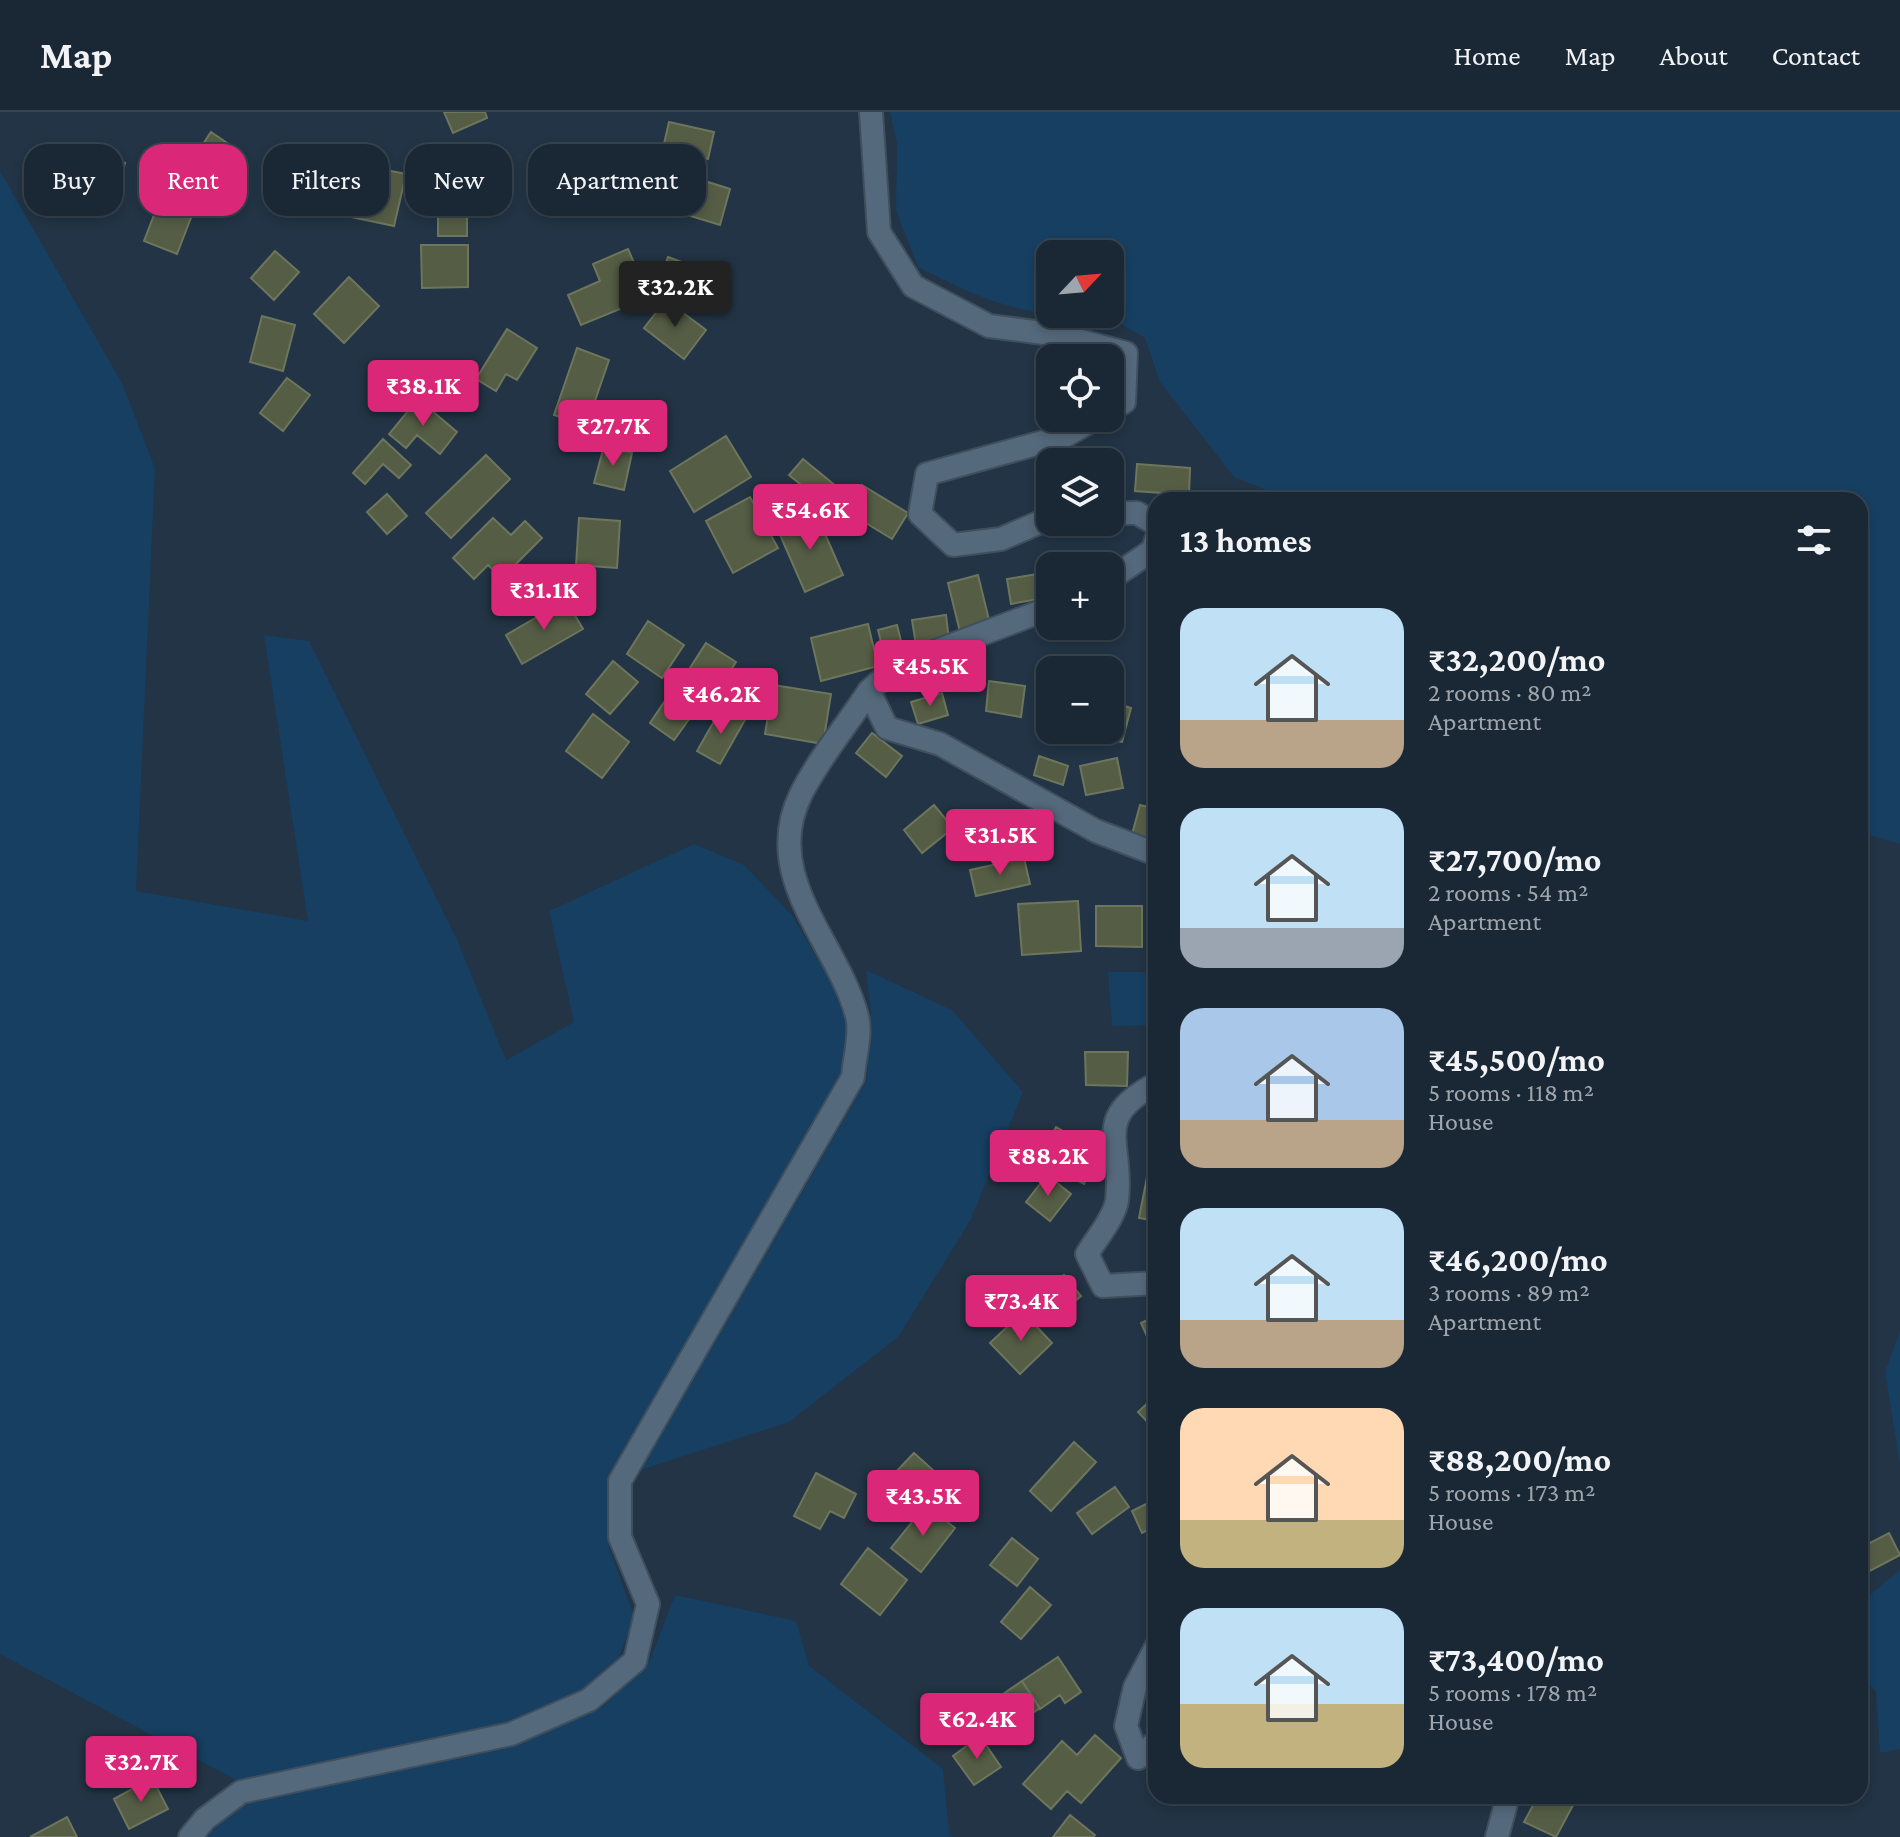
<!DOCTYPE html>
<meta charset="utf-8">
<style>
body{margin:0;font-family:"Crimson Pro",serif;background:#273340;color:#f1f3f6;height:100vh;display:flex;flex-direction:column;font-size:30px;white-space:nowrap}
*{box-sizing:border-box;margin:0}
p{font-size:26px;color:#9fa5ac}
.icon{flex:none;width:44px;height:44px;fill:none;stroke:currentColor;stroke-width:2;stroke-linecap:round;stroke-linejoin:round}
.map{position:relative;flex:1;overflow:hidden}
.side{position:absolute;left:1148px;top:380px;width:720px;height:1312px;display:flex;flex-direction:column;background:#1a2734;border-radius:24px;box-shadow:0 4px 12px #0003,0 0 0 2px #38444f}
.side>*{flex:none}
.hud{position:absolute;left:24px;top:32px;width:760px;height:72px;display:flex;gap:16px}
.needle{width:52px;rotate:64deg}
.tools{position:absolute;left:1036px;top:128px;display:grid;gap:16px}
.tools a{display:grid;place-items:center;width:88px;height:88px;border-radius:16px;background:#1a2734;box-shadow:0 4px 12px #0003,0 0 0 2px #38444f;font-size:40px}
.price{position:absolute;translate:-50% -68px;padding:0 18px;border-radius:8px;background:#db2777;color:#fff;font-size:26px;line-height:52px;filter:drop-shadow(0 2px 4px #0008)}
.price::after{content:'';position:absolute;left:50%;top:48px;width:24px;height:18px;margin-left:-12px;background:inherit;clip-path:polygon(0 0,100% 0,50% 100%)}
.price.selected{background:#222;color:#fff}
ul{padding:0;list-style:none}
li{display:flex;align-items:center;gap:24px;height:200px;padding:0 32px}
li span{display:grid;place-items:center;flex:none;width:224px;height:160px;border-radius:24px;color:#555}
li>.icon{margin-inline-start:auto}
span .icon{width:96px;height:96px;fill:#fffc;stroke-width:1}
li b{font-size:34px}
h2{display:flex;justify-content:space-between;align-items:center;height:96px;padding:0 32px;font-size:34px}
.chip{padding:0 28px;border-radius:24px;background:#1a2734;box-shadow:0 4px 12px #0003,0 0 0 2px #38444f;font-size:28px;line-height:72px}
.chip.selected{background:#db2777;color:#fff}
header{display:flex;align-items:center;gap:48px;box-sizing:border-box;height:112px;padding:0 40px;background:#1a2734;border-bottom:2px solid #38444f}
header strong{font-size:38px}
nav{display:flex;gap:44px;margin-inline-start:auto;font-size:28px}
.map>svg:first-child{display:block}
.green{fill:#163f62}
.building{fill:#555d45;stroke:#6d765d;stroke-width:2}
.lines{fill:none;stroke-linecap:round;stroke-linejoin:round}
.minor-casing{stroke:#3f4f5d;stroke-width:26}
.minor{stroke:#55697c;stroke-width:22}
</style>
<header>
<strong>Map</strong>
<nav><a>Home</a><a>Map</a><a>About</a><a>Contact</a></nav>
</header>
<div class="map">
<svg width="1900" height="1725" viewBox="0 0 1900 1725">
<rect width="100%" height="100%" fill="#223445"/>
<!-- green -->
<path class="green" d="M 890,0 L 1900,0 L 1900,732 L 1860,720 L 1860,388 L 1291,388 L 1234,365 L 1160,270 L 1145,226 L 1109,205 L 1061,202 L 1110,202 L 1110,142 L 1050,142 L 1050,201 C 1003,198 959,176 918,155 L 896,98 L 897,32 Z
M 0,59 L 122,271 L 155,356 L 136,779 L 308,809 L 264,523 L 309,529 L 458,830 L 506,948 L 574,910 L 549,799 L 694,732 L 744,753 L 792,803 L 831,870 L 850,921 L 843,969 L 607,1375 L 609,1436 L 634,1504 L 616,1553 L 575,1584 L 510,1614 L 236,1668 L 0,1542 Z
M 866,858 L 952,898 L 1023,980 L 970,1109 L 898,1225 L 789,1310 L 641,1358 L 867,968 L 871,899 Z
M 1108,860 L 1156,860 L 1156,913 L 1112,914 Z
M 1900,1219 L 1900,1353 L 1885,1260 Z
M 1900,1458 L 1900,1637 L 1880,1641 L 1876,1579 L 1860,1566 L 1860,1491 Z
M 675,1483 L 796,1509 L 809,1554 L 943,1657 L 949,1722 L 953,1725 L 206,1725 L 249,1685 L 514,1632 L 604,1594 L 650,1548 Z"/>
<!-- building -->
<path class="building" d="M 444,0 L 485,0 L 487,6 L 453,21 Z
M 669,10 L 714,20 L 708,47 L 663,36 Z
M 211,20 L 236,37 L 217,64 L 193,47 Z
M 85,38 L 125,51 L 118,76 L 101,71 L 92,103 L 67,96 Z
M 585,38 L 589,75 L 543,80 L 539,43 Z
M 362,53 L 406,62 L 394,114 L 351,105 Z
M 667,57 L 730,77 L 720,113 L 655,93 Z
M 438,87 L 467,88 L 467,124 L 438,124 Z
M 159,90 L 192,103 L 177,142 L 144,129 Z
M 421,133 L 468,133 L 468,175 L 422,176 Z
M 628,137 L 649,185 L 581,213 L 568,183 L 600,169 L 593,152 Z
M 275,139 L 299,160 L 274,188 L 251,166 Z
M 668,145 L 701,157 L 692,182 L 659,169 Z
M 349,165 L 379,194 L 344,231 L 314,202 Z
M 666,188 L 706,218 L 684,247 L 644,216 Z
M 262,204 L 295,213 L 283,259 L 250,250 Z
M 507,217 L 537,236 L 517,268 L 506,262 L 496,279 L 476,267 Z
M 577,236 L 609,248 L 586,315 L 554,303 Z
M 287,266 L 310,283 L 283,319 L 260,301 Z
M 418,287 L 457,320 L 440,342 L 417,323 L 406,336 L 389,322 Z
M 613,296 L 631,300 L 621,338 L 604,334 Z
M 726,324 L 751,365 L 694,400 L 670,359 Z
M 383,327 L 411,353 L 399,366 L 383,352 L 365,372 L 353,361 Z
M 604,334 L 632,341 L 624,378 L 594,371 Z
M 486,343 L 510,367 L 451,426 L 426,401 Z
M 803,347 L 837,375 L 824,391 L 789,363 Z
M 1137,352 L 1190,356 L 1189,383 L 1135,379 Z
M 862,373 L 908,401 L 892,427 L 846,399 Z
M 387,382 L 407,404 L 387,422 L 367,400 Z
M 750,385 L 778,436 L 733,461 L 706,409 Z
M 815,399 L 843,463 L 805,480 L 777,416 Z
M 493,406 L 511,423 L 525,409 L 542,426 L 502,466 L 488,453 L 474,467 L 453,446 Z
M 579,406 L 620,409 L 617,456 L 576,453 Z
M 1050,460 L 1050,485 L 1011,492 L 1007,467 Z
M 978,463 L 990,512 L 960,520 L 948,471 Z
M 566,488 L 583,517 L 522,552 L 506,523 Z
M 946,503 L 949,528 L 916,533 L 912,508 Z
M 648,509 L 684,533 L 662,566 L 627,542 Z
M 868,512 L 878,554 L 821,569 L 811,526 Z
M 897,513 L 905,545 L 886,550 L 878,518 Z
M 706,531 L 736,550 L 713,586 L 683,567 Z
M 613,549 L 638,570 L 610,602 L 586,582 Z
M 989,569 L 1025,574 L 1021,605 L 986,599 Z
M 1043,571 L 1050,573 L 1050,608 L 1037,606 Z
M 773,573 L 831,582 L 823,632 L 765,622 Z
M 675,574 L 700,592 L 674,628 L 650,611 Z
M 942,581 L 948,603 L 918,612 L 911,590 Z
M 1110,590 L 1131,596 L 1122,630 L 1084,621 L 1110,618 Z
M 722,595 L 745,608 L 720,652 L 697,639 Z
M 593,602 L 629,630 L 602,666 L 566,639 Z
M 872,621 L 902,644 L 886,665 L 856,641 Z
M 1039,644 L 1068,654 L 1063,673 L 1034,663 Z
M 1117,646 L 1123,676 L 1086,683 L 1080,654 Z
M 934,693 L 953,716 L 922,741 L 904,718 Z
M 1140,693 L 1156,697 L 1156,733 L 1131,726 Z
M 1024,746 L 1030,772 L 976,784 L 970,758 Z
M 1078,789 L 1081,839 L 1022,843 L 1018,792 Z
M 1096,794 L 1142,794 L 1142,835 L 1096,834 Z
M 1085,940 L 1128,940 L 1127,974 L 1086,973 Z
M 1056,1015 L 1101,1040 L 1084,1072 L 1038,1048 Z
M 1148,1060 L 1156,1062 L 1156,1109 L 1139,1106 Z
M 1047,1063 L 1071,1082 L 1050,1109 L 1026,1090 Z
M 1064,1163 L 1081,1184 L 1061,1201 L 1044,1179 Z
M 1023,1200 L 1052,1231 L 1020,1262 L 990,1231 Z
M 1156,1204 L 1156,1231 L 1151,1233 L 1141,1211 Z
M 1156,1283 L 1156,1319 L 1138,1300 Z
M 1074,1330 L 1096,1350 L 1051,1399 L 1030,1379 Z
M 914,1341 L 934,1359 L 896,1399 L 876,1381 Z
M 816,1361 L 856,1382 L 844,1406 L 830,1399 L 820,1417 L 794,1404 Z
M 1115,1375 L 1129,1395 L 1092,1422 L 1077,1401 Z
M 1156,1387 L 1156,1414 L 1142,1421 L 1132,1399 Z
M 926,1393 L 955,1416 L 921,1460 L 891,1436 Z
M 1889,1421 L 1900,1443 L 1866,1461 L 1860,1450 L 1860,1436 Z
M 1012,1426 L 1038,1447 L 1017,1474 L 990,1453 Z
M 868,1436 L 907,1468 L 880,1503 L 841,1472 Z
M 1030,1475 L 1051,1493 L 1021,1527 L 1001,1510 Z
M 1058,1545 L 1081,1580 L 1065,1591 L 1060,1583 L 1040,1597 L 1022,1569 Z
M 1022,1569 L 1040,1596 L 996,1626 L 978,1599 Z
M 1095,1623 L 1121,1646 L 1081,1691 L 1067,1679 L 1051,1697 L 1023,1672 L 1062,1629 L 1077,1643 Z
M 980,1624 L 1001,1655 L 974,1673 L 953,1644 Z
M 152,1666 L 168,1697 L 129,1717 L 114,1687 Z
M 1538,1684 L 1578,1684 L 1556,1725 L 1524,1710 Z
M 1070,1703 L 1095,1723 L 1093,1725 L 1053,1725 Z
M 67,1705 L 77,1725 L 30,1725 Z"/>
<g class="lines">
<!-- minor casing -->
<g class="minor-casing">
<path id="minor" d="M 871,0 L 879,120 L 913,174 L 989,214 L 1059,223 L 1126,241 L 1124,290 L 1110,298
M 1110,401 L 1137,401 L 1156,412
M 1050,406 L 1001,427 L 953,433 L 920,402 L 927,362 L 1065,324 L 1096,306
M 1110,467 L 1153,438 L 1156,428
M 1050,496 L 897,554 L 869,579 L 887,616 L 940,632 L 1096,719 L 1156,742
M 1156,972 C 1090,1006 1124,1031 1117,1088 C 1115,1105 1096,1127 1087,1142 L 1103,1174 L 1156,1171
M 1156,1535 L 1135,1575 L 1126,1614 L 1138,1646 L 1156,1630
M 190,1725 L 205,1707 L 241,1680 L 511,1622 L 589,1588 L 635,1549 L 648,1492 L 620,1425 L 620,1369 L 853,965 C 854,947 862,921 857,904 C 837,829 760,765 801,682 C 819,646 847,613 869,579
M 1497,1725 L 1508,1684"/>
</g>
<!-- minor -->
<use href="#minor" class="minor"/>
</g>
</svg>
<div class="tools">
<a><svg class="needle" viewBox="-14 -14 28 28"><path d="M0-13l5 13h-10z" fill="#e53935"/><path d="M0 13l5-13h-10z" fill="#9fa5ac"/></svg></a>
<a><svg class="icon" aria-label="locate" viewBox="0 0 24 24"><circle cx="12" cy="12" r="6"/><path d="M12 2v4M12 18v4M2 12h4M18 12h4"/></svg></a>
<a><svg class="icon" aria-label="layers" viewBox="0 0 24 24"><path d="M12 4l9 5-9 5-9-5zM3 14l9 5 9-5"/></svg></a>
<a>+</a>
<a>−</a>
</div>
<b class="price selected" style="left:675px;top:217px">₹32.2K</b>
<b class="price" style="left:423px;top:316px">₹38.1K</b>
<b class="price" style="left:613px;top:356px">₹27.7K</b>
<b class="price" style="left:810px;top:440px">₹54.6K</b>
<b class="price" style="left:544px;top:520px">₹31.1K</b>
<b class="price" style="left:930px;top:596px">₹45.5K</b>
<b class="price" style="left:721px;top:624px">₹46.2K</b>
<b class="price" style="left:1000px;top:765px">₹31.5K</b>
<b class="price" style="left:1048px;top:1086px">₹88.2K</b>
<b class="price" style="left:1021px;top:1231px">₹73.4K</b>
<b class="price" style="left:923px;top:1426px">₹43.5K</b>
<b class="price" style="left:977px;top:1649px">₹62.4K</b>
<b class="price" style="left:141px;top:1692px">₹32.7K</b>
<div class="hud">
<a class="chip">Buy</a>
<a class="chip selected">Rent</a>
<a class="chip">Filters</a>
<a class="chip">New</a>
<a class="chip">Apartment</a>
</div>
<section class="side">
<h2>13 homes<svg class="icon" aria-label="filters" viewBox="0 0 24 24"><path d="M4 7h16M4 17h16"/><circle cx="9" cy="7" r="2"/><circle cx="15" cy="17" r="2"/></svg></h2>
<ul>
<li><span style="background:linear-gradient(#bfe0f5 70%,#b9a48a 0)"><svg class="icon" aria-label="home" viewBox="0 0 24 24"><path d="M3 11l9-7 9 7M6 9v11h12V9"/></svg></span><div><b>₹32,200/mo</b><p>2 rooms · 80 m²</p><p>Apartment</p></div></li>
<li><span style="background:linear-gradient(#bfe0f5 75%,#9aa5b1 0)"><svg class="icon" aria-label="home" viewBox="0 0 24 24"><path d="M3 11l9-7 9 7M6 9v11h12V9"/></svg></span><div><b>₹27,700/mo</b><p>2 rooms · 54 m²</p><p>Apartment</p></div></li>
<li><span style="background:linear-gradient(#a9c7e8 70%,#b9a48a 0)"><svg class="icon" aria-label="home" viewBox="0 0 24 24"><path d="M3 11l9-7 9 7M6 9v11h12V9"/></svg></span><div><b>₹45,500/mo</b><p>5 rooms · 118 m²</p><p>House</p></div></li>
<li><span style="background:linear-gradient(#bfe0f5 70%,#b9a48a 0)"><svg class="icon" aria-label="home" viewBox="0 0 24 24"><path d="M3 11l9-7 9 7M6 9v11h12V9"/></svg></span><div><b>₹46,200/mo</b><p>3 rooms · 89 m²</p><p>Apartment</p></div></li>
<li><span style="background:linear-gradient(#ffd9b3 70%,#c2b280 0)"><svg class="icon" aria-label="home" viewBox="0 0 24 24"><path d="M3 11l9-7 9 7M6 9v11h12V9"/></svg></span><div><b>₹88,200/mo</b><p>5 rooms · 173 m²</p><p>House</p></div></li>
<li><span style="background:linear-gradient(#bfe0f5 60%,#c2b280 0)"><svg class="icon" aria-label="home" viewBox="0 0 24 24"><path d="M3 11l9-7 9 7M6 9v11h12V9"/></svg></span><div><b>₹73,400/mo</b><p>5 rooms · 178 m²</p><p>House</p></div></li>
</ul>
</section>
</div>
